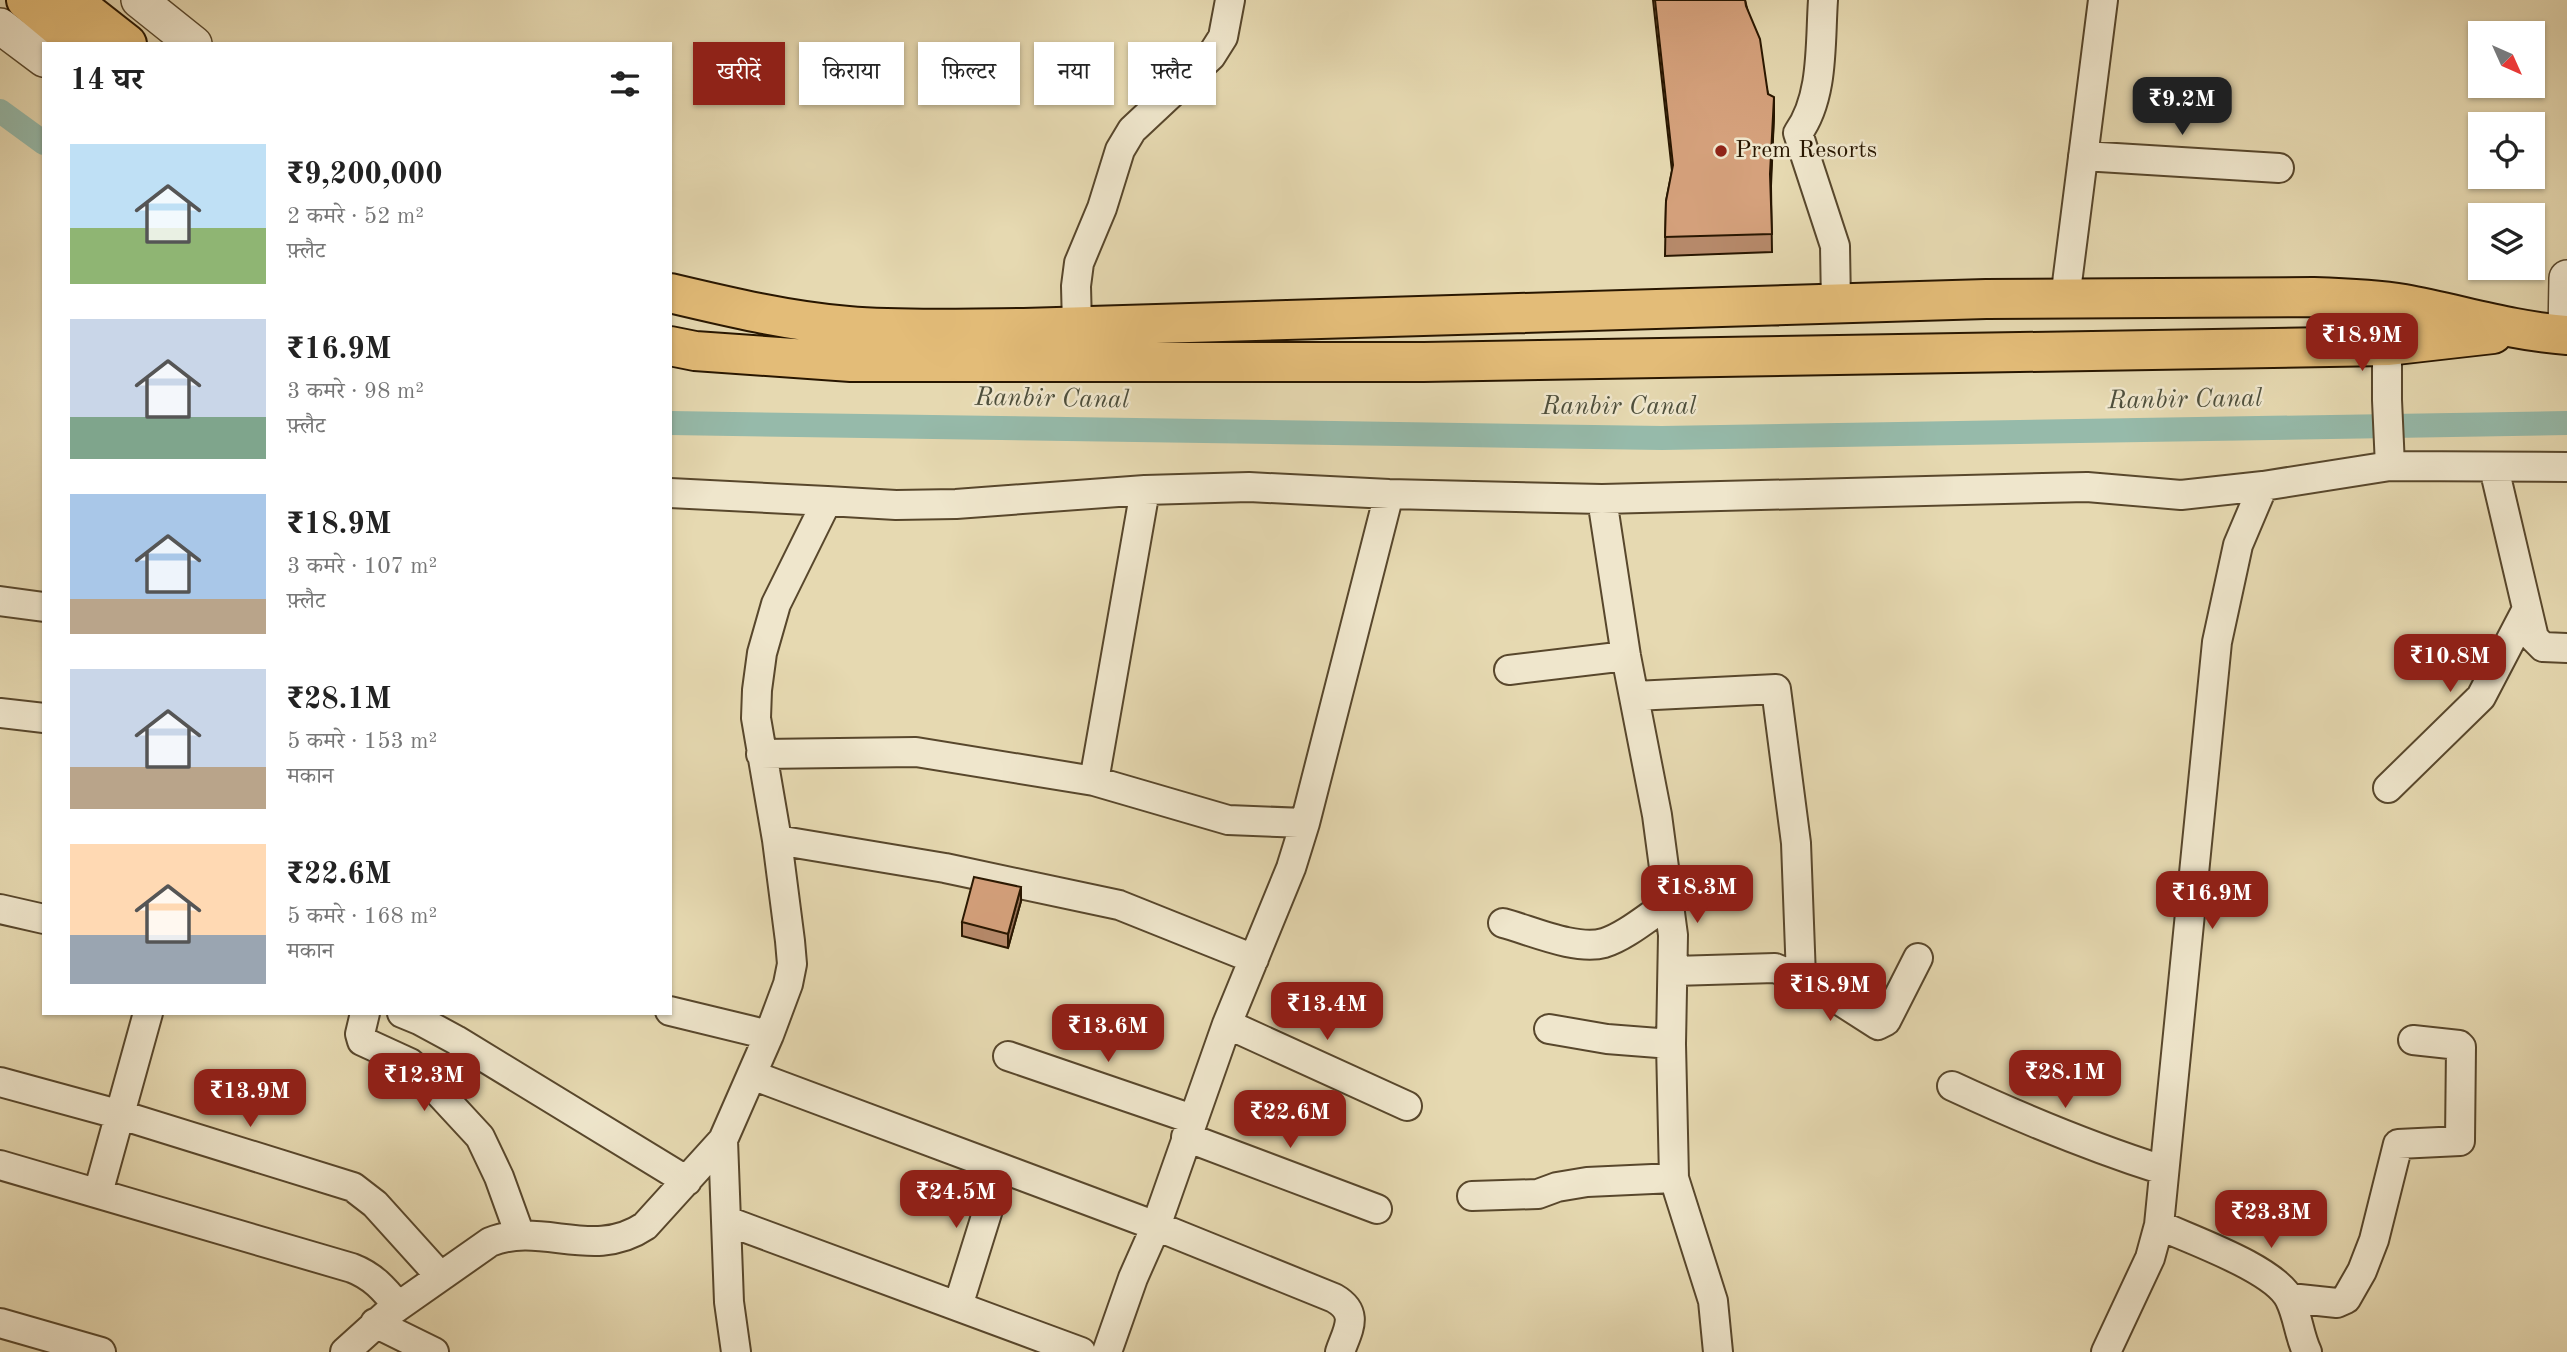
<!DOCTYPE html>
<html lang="hi">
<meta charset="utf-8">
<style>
body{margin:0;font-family:"Old Standard TT","Noto Serif Devanagari",serif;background:#f6f6f6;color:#222;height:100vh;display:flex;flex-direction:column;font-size:26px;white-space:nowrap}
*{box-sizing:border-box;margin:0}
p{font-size:23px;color:#767676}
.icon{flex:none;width:38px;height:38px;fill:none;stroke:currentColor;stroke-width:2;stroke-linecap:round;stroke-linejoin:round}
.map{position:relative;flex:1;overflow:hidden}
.side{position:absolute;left:42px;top:42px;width:630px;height:973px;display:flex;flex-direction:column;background:#fff;border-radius:0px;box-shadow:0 2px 5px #0004}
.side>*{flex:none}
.guide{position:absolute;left:693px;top:42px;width:665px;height:63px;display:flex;gap:14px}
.needle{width:46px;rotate:135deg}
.tools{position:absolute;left:2468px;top:21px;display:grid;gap:14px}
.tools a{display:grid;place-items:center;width:77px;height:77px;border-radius:0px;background:#fff;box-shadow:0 2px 5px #0004;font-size:35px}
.price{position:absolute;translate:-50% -60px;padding:0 16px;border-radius:14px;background:#8f2418;color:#fff;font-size:23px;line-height:46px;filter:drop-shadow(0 2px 4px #0008)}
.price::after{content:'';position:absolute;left:50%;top:42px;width:21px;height:16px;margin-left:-10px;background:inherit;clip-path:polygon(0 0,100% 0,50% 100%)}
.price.current{background:#222;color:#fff}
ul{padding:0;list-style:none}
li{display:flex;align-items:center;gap:21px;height:175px;padding:0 28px}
li span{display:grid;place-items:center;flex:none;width:196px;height:140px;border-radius:0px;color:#555}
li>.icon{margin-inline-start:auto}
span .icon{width:84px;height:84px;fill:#fffc;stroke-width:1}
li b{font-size:30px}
h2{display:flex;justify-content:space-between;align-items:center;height:84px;padding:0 28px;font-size:30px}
.tag{padding:0 24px;border-radius:0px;background:#fff;box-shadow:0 2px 5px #0004;font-size:24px;line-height:63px}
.tag.current{background:#8f2418;color:#fff}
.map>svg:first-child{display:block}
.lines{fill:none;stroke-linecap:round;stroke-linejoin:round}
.canal{stroke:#96baaa;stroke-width:24}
.minor-casing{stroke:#58472c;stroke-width:32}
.tertiary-casing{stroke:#58472c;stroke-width:38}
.trunk-casing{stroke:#281600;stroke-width:42}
.minor{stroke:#efe6cc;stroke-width:28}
.tertiary{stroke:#efe6cc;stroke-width:35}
.trunk{stroke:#e3bc78;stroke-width:38}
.wall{fill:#b78a6b;stroke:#281600;stroke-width:2}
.shaded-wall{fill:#957157;stroke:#281600;stroke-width:2}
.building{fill:#d5a17c;stroke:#281600;stroke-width:2}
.poi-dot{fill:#8f2418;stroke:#efe6cc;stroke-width:2.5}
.labels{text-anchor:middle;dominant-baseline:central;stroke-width:5;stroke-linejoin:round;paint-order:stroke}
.poi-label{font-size:24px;fill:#281600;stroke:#efe6cc;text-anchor:start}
.water-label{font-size:26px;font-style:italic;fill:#4e4f3c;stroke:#efe6cc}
</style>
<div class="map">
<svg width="2567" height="1352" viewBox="0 0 2567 1352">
<rect width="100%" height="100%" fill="#e6d9b1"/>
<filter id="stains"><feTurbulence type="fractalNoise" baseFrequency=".00286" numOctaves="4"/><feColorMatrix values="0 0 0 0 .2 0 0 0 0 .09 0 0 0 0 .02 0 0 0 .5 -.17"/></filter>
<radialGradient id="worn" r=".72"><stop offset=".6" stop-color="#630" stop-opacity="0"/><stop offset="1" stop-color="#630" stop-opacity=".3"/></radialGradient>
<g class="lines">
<!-- canal -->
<path class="canal" d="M 0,111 L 44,143
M 670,423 L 1662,438 L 2567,423"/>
<!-- minor casing -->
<g class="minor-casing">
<path id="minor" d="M 1823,0 C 1820,43 1824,97 1798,133 L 1835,246 L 1836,304
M 2083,156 L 2279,168
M 2065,299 L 2103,0
M 1077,326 L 1076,286 L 1079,263 L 1102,208 L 1120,150 L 1132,130 L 1211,56 L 1223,37 L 1230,0
M 2387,346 L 2387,400 L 2390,466
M 2494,468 L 2534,638 L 2543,647 L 2567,648
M 1145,490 L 1094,781 L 1228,820 L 1305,823
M 670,493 L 827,501
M 1602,499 L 1626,656 L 1657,815 L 1673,935 L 1671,1044 L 1674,1178 L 1713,1301 L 1718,1352
M 0,601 L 44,607
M 1509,670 L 1626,656
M 1635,696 L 1776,689 L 1796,843 L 1801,977
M 0,713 L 44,718
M 761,754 L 916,752 L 1094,781
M 2388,788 L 2481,697 L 2527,609
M 777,840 L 945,868 L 1119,905 L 1254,959
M 0,909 L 44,919
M 1503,923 C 1530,930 1576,951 1604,943 C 1626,936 1649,916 1669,903
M 1674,971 L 1775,968 L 1814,984 L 1878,1025 L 1886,1021 L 1918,958
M 670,1011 L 769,1035
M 365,1013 L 360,1034 L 362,1041 L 410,1063 L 418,1070 L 480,1137 L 499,1177 L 520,1235
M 402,1013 L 419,1020 L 456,1040 L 687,1181
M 1227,1024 L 1407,1106
M 1549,1029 L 1607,1039 L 1671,1044
M 1008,1056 L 1192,1119
M 752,1075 L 1156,1226 L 1334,1298 C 1360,1313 1348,1329 1340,1352
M 0,1082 L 121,1115 L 353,1187 L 375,1204 L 440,1276
M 1952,1086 C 2021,1118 2090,1147 2163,1170
M 1186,1137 L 1377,1209
M 723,1140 L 729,1302 L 736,1352
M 0,1165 L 352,1268 C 373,1276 384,1289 398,1306
M 98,1193 L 148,1013
M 1472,1196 L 1538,1194 L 1557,1187 L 1587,1182 L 1674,1178
M 727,1221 L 1081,1352
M 2159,1225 C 2191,1240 2276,1269 2290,1300 C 2298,1316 2299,1335 2307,1352
M 2290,1298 L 2337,1303 L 2346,1299 L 2362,1271 L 2374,1240 L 2398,1144 L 2460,1141 L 2461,1047 L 2459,1045 L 2413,1040
M 958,1306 L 1001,1168
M 0,1323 L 101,1352
M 375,1323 L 434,1352
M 345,1352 L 386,1315 L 490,1242 C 542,1221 593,1261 645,1226 L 723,1140 L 769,1035 L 788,984 L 792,964 L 790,941 L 777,840 L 756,718 L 757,690 L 762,653 L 776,604 L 827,501 L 896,505 L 956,504 L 1145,490 L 1249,487 L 1389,494 L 1602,499 L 2087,487 L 2181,495 L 2263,486 L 2390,466 L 2567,467
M 1107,1352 L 1133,1278 L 1156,1226 L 1227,1024 L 1291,868 L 1305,823 L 1389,494
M 2106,1352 L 2150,1258 L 2159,1225 L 2217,642 L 2238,545 L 2263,486"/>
</g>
<!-- tertiary casing -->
<g class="tertiary-casing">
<path id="tertiary" d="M 139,0 L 194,44
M 0,26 L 44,59
M 2566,335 L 2567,278"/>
</g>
<!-- trunk casing -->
<g class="trunk-casing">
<path id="trunk" d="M 26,0 L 79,44
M 71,0 L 127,44
M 670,293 C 729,307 788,321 848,326 C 907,331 966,328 1024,328 L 1986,299 L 2313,297 C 2343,298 2374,299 2404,304 C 2459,314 2511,331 2567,335
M 670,346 L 695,351 L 851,362 L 1424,362 L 2387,346 L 2493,334"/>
</g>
<!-- minor -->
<use href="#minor" class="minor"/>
<!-- tertiary -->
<use href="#tertiary" class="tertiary"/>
<!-- trunk -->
<use href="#trunk" class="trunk"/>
</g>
<!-- wall -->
<path class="wall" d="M 1653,0 L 1745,0 L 1768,94 L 1774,115 L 1771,186 L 1772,252 L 1665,256 L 1666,201 L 1672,171 Z
M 1021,901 L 1008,948 L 962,936 L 962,922 Z"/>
<!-- shaded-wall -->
<path class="shaded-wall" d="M 1774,97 L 1774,115 L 1770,193 L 1770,174 Z
M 1021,887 L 1021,901 L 1008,948 L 1008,934 Z"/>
<!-- building -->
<path class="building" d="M 1655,0 L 1745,0 L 1746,6 L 1760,39 L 1768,94 L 1774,97 L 1770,174 L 1772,234 L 1665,237 L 1666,201 L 1673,165 Z
M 974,877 L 1021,887 L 1008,934 L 962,922 Z"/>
<!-- markers -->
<circle class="poi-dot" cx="1721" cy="151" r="7"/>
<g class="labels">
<!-- poi labels -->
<g class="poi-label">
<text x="1735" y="151">Prem Resorts</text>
</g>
<!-- water labels -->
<g class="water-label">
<text transform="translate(1052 399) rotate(1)">Ranbir Canal</text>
<text transform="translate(2185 400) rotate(-1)">Ranbir Canal</text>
<text x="1619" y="407">Ranbir Canal</text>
</g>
</g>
<rect width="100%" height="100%" filter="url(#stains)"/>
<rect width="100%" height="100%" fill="url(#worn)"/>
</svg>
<div class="tools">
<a><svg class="needle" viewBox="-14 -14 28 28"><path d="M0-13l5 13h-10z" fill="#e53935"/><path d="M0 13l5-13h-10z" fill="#767676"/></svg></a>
<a><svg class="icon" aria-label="locate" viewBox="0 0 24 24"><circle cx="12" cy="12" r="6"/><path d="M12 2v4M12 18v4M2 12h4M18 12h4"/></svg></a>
<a><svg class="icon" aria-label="layers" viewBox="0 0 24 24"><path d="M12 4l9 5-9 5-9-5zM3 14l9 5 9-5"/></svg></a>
</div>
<b class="price current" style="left:2182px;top:137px">₹9.2M</b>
<b class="price" style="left:2362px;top:373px">₹18.9M</b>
<b class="price" style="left:2450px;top:694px">₹10.8M</b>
<b class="price" style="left:1697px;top:925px">₹18.3M</b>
<b class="price" style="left:2212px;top:931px">₹16.9M</b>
<b class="price" style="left:1830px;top:1023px">₹18.9M</b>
<b class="price" style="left:1327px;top:1042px">₹13.4M</b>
<b class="price" style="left:1108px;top:1064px">₹13.6M</b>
<b class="price" style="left:2065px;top:1110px">₹28.1M</b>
<b class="price" style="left:424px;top:1113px">₹12.3M</b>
<b class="price" style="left:250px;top:1129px">₹13.9M</b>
<b class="price" style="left:1290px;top:1150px">₹22.6M</b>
<b class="price" style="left:956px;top:1230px">₹24.5M</b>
<b class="price" style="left:2271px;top:1250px">₹23.3M</b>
<div class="guide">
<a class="tag current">खरीदें</a>
<a class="tag">किराया</a>
<a class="tag">फ़िल्टर</a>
<a class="tag">नया</a>
<a class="tag">फ़्लैट</a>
</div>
<section class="side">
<h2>14 घर<svg class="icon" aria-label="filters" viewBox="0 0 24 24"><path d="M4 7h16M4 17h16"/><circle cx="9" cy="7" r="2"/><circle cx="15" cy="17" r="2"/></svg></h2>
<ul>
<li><span style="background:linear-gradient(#bfe0f5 60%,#8fb573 0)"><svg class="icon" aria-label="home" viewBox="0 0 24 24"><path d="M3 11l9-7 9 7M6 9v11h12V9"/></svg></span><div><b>₹9,200,000</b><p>2 कमरे · 52 m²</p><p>फ़्लैट</p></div></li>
<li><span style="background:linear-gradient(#c9d6e8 70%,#7fa58c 0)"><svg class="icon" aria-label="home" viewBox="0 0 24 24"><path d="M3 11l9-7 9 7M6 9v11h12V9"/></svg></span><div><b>₹16.9M</b><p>3 कमरे · 98 m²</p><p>फ़्लैट</p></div></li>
<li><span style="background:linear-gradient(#a9c7e8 75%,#b9a48a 0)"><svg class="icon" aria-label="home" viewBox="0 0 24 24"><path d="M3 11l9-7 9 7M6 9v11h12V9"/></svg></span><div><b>₹18.9M</b><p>3 कमरे · 107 m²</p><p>फ़्लैट</p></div></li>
<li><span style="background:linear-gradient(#c9d6e8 70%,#b9a48a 0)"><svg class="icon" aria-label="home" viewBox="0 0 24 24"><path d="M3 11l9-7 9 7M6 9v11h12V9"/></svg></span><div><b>₹28.1M</b><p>5 कमरे · 153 m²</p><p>मकान</p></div></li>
<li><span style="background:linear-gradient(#ffd9b3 65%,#9aa5b1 0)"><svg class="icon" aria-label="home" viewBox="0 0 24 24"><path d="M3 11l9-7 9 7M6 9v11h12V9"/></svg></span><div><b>₹22.6M</b><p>5 कमरे · 168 m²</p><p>मकान</p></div></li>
</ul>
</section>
</div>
